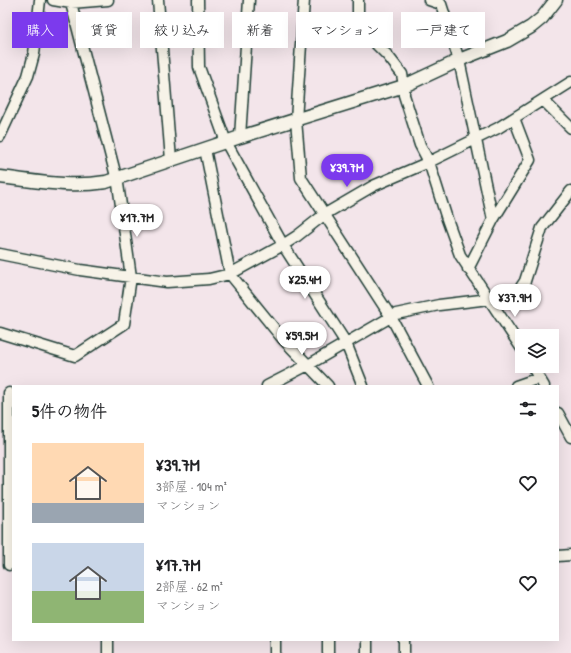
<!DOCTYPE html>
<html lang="ja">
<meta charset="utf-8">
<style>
body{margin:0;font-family:"Patrick Hand","Klee One",sans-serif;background:#f2f2f2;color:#202124;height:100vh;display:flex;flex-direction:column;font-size:15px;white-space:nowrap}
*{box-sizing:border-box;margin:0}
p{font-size:13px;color:#757577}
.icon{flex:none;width:22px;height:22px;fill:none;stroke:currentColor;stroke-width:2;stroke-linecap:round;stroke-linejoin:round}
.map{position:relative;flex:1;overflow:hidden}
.panel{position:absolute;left:12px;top:385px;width:547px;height:256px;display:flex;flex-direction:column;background:#fff;border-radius:0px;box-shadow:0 4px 16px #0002}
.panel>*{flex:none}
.top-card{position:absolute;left:12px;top:12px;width:547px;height:36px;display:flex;gap:8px}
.fabs{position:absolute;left:515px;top:329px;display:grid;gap:8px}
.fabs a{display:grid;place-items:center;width:44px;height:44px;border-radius:0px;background:#fff;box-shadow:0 4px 16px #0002;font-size:20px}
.price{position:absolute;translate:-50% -34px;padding:0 9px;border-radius:14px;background:#fff;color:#222;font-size:13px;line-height:26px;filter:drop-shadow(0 1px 2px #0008)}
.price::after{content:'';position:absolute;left:50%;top:24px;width:12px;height:9px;margin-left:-6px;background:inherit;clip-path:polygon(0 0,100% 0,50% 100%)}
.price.on{background:#7c3aed;color:#fff}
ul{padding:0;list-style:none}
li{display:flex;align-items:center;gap:12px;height:100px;padding:0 20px}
li span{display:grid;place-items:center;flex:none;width:112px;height:80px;border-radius:0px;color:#555}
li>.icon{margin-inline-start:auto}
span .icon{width:48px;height:48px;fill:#fffc;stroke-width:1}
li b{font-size:17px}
h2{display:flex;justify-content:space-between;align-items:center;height:48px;padding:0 20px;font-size:17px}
.pill{padding:0 14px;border-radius:0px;background:#fff;box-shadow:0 4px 16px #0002;font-size:14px;line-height:36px}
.pill.on{background:#7c3aed;color:#fff}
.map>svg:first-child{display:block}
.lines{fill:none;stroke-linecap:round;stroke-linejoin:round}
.minor-casing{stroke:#1f3d34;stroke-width:13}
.tertiary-casing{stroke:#1f3d34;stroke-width:15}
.minor{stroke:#f7f3e8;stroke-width:10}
.tertiary{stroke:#f7f3e8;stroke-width:12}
</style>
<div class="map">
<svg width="571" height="653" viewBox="0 0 571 653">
<rect width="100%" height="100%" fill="#f3e5ea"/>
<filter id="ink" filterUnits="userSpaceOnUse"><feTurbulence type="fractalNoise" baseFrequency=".025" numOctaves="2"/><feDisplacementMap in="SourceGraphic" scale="8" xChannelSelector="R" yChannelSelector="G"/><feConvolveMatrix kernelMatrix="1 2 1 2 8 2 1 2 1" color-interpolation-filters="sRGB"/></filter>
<g filter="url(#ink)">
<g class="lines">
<!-- minor casing -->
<g class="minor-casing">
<path id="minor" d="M 53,0 L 71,3 L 108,0
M 158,0 L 171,160
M 198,0 L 199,67 L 226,142 L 283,245 L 346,343 L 363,386
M 304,0 L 296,120 L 301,178 L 391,317 L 428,386
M 358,0 L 358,20 L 372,40 L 388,56 L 402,74 L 404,86 L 404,95 L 420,145 L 429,162 L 447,219 L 460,255 L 522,349
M 429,0 L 441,4 L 459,60 L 493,220 L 468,269
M 543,100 L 571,128
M 0,136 L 28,76 L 34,54 L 40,0
M 240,137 L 249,0
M 205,149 L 230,274 L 282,338 L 328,386
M 493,220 L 530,160 L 514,118
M 0,254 L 80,270 L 167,282 L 209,279 L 230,274 L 283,245 L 297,236 L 325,214 L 373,186 L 429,162 L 498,128 L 571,82
M 0,333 L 75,356 L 124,324 L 131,277 L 118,184 L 71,3
M 532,366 L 544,386
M 267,386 L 308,365 L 396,314 L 439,305 L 506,297 L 517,293 L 525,281 L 542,228 L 571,191
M 516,386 L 539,378
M 9,393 L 9,565
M 558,413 L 571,437
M 558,556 L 571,555
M 275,640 L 275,653
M 328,640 L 328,653
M 367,640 L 367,653
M 108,653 L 108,640
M 404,653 L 404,640"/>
</g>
<!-- tertiary casing -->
<g class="tertiary-casing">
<path id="tertiary" d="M 0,177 C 36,181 70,188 106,182 L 240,137 L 404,86 L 464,58 L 507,41 L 531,27 L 542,18 L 556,0"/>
</g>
<!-- minor -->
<use href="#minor" class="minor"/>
<!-- tertiary -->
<use href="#tertiary" class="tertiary"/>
</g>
</g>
</svg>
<div class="fabs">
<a><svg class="icon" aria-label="layers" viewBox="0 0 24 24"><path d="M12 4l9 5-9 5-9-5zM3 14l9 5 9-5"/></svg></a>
</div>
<b class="price on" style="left:347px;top:188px">¥39.7M</b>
<b class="price" style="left:137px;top:238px">¥17.7M</b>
<b class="price" style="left:305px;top:300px">¥25.4M</b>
<b class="price" style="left:515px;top:318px">¥37.9M</b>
<b class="price" style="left:302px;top:356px">¥59.5M</b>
<div class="top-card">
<a class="pill on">購入</a>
<a class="pill">賃貸</a>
<a class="pill">絞り込み</a>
<a class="pill">新着</a>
<a class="pill">マンション</a>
<a class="pill">一戸建て</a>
</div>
<section class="panel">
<h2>5件の物件<svg class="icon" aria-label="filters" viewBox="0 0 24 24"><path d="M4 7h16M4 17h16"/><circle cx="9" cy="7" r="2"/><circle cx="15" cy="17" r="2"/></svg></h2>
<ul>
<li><span style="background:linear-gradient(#ffd9b3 75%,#9aa5b1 0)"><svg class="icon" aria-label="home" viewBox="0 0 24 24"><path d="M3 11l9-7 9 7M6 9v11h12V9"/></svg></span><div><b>¥39.7M</b><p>3部屋 · 104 m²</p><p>マンション</p></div><svg class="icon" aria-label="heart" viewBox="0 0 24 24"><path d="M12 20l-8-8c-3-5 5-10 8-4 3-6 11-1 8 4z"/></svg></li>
<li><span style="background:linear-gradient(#c9d6e8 60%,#8fb573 0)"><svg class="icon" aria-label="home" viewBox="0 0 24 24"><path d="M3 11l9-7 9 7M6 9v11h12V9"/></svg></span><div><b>¥17.7M</b><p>2部屋 · 62 m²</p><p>マンション</p></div><svg class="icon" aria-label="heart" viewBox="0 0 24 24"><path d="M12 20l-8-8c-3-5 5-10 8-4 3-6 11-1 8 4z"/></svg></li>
</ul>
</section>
</div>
